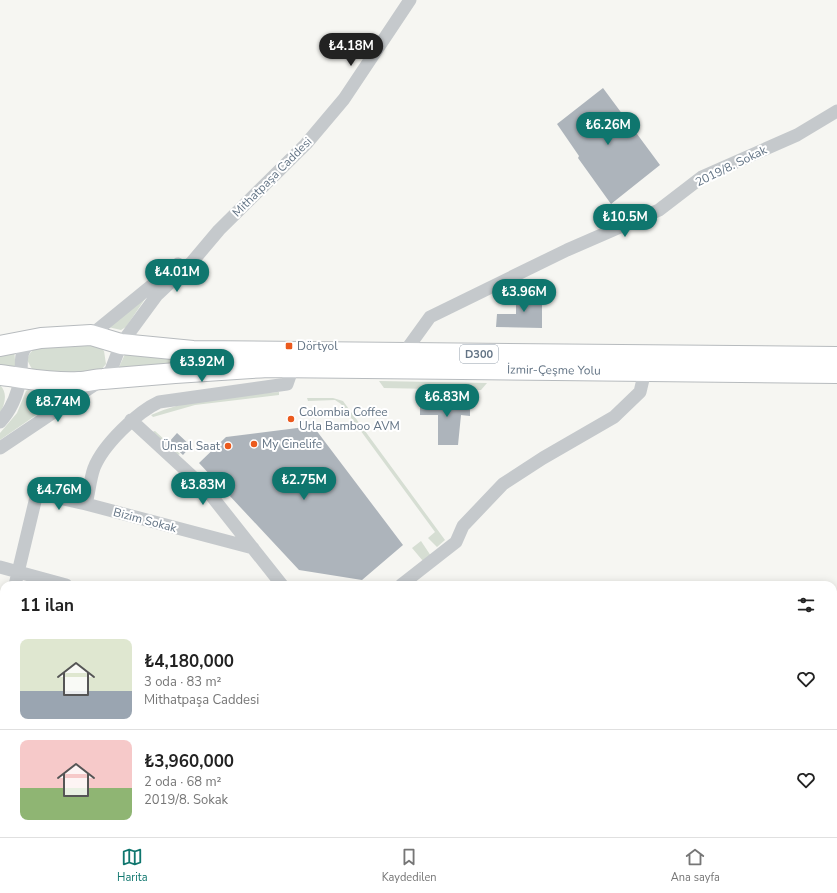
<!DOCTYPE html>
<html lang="tr">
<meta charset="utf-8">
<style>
body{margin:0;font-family:"Nunito Sans",sans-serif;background:#f6f6f6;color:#222;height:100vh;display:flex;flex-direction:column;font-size:15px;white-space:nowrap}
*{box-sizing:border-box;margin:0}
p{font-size:13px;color:#767676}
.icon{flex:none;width:22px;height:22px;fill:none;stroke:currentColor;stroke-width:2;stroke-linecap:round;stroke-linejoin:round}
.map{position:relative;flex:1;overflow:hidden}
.sheet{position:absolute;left:0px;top:581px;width:837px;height:256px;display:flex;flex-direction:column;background:#fff;border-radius:12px 12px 0 0;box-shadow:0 2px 10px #0003}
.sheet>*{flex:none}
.price{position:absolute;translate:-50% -34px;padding:0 9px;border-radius:14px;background:#0f766e;color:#fff;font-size:13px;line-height:26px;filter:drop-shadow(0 1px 2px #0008)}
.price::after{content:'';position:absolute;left:50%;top:24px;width:12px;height:9px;margin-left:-6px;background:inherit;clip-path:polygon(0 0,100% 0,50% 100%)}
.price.selected{background:#222;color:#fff}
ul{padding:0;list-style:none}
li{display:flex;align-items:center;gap:12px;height:100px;padding:0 20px}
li+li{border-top:1px solid #e0e0e0}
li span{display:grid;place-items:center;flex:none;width:112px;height:80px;border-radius:8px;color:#555}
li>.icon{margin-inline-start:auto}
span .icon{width:48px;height:48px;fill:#fffc;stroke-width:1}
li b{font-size:17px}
h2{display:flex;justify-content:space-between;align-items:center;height:48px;padding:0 20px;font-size:17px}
.dock{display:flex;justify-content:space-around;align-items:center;height:56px;border-top:1px solid #e0e0e0;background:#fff;font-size:11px;color:#767676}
.dock a{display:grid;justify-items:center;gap:2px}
.dock .selected{color:#0f766e}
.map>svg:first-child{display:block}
.green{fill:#d6ded3}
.building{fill:#adb4bb}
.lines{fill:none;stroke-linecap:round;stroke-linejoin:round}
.highway-casing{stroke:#b7bbbe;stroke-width:22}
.minor{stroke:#c5c9cc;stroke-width:13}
.highway{stroke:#fff;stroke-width:20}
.poi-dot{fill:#eb5a1d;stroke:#fff;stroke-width:1.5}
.labels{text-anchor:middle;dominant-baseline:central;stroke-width:4;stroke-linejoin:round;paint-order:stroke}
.shield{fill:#fff;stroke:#929eaa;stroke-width:1}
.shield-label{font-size:11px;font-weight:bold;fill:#637485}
.street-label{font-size:12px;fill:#637485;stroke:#fff}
.poi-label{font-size:12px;fill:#637485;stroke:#fff;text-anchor:start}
</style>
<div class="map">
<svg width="837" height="837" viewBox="0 0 837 837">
<rect width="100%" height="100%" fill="#f6f6f2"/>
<!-- green -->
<path class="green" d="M 147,296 L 126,327 L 121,330 L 108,327 Z
M 50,341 L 97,345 L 104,351 L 106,364 L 101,370 L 86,377 L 32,369 L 27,360 C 30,348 40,346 50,341 Z
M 14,349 L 16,370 L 0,368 L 0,351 Z
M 132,351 L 191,364 L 122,369 L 119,367 L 126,352 Z
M 379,381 L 487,383 L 481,390 L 384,388 Z
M 0,385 C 8,393 5,404 0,413 Z
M 32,387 L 71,391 L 0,440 L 0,433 L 17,413 L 26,391 Z
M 279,392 L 279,395 L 195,405 L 153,417 L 151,415 C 191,397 236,396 279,392 Z
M 307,398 L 333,398 L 343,401 L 445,540 L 437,547 L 428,538 L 435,532 L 341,404 L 335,400 L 308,401 Z
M 155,431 L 180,454 L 178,455 L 152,432 Z
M 421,541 L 431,556 L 423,561 L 412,548 Z"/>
<!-- building -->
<path class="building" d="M 603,88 L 660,165 L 611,204 L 578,158 L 579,156 L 557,124 Z
M 516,294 L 542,295 L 542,328 L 496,327 L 497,314 L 516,314 Z
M 420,400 L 470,401 L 470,416 L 461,415 L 458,445 L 438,445 L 438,415 L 420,415 Z
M 313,426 L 403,545 L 362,580 L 299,570 L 199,463 L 226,437 Z
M 177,433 L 191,446 L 183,455 L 169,442 Z"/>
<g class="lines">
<!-- highway casing -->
<g class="highway-casing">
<g id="highway">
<path d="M 0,346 L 41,338 L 91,335 L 121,344 L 193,351 L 837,357"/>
<path id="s1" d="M 0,375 C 26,378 53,384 79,382 C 87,382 95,379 103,379 C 158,374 213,370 268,367 L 837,373"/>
</g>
</g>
<!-- minor -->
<path class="minor" d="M 91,335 L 178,264
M 404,353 L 430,317 L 567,250 L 659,210 L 702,177 L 797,135 L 837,111
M 131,420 L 206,489 L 282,585
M 0,422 C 11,410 17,396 20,380 C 24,363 15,350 36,340
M 0,448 L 103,379 L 111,370 L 121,344 L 157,295 L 192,262 L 219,230 L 306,144 L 344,99 L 410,0
M 86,504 C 89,493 90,479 94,468 C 103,445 137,412 159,402 L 287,384 L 293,367
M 0,567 L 66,585
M 15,585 L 37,493 L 86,504 L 253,548
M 401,585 L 456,542 L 463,526 L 503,484 L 543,458 L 614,417 L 640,392 L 645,371
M 0,647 L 4,631
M 0,688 L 4,688
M 0,733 L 4,734
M 833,735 L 837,726
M 0,810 L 4,811
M 147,833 L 167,836
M 404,833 L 410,837
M 503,833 L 507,837
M 231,837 L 231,833
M 280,837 L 280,833
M 751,837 L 754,833"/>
<!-- highway -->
<use href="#highway" class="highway"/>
</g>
<!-- markers -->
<g class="poi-dot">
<rect x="285" y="342" width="8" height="8" rx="2"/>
<circle cx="291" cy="419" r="4"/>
<circle cx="254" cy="444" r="4"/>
<circle cx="228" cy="446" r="4"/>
</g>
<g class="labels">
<!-- shield labels -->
<rect class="shield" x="460" y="345" width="38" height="18" rx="3"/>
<g class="shield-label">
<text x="479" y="354">D300</text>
</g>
<!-- street labels -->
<g class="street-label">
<text transform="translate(731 166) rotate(-26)">2019/8. Sokak</text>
<text transform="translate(272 177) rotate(-45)">Mithatpaşa Caddesi</text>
<text stroke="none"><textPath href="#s1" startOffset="555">İzmir-Çeşme Yolu</textPath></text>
<text transform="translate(145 520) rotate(15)">Bizim Sokak</text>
</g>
<!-- poi labels -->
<g class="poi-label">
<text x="297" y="346">Dörtyol</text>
<text x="299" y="412">Colombia Coffee<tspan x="299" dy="14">Urla Bamboo AVM</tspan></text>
<text x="262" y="444">My Cinelife</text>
<text x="220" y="446" text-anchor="end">Ünsal Saat</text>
</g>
</g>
</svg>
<b class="price selected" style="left:351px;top:67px">₺4.18M</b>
<b class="price" style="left:608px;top:146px">₺6.26M</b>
<b class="price" style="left:625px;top:238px">₺10.5M</b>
<b class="price" style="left:177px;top:293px">₺4.01M</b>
<b class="price" style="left:524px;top:313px">₺3.96M</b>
<b class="price" style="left:202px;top:383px">₺3.92M</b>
<b class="price" style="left:447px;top:418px">₺6.83M</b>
<b class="price" style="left:58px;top:423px">₺8.74M</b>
<b class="price" style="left:304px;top:501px">₺2.75M</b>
<b class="price" style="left:203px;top:506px">₺3.83M</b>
<b class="price" style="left:59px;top:511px">₺4.76M</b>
<section class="sheet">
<h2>11 ilan<svg class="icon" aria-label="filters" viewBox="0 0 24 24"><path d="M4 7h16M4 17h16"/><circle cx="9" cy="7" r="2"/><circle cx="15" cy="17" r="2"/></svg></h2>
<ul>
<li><span style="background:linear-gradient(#dfe7d0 65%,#9aa5b1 0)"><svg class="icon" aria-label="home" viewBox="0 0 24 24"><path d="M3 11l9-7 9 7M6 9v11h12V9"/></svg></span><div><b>₺4,180,000</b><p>3 oda · 83 m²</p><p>Mithatpaşa Caddesi</p></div><svg class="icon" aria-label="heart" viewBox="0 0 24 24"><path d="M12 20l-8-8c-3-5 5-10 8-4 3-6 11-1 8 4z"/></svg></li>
<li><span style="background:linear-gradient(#f6c9c9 60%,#8fb573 0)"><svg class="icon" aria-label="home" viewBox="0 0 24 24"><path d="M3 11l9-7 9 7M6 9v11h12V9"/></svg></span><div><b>₺3,960,000</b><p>2 oda · 68 m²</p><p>2019/8. Sokak</p></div><svg class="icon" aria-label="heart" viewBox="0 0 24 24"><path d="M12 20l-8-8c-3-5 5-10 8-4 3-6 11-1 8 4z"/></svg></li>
</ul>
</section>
</div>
<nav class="dock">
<a class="selected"><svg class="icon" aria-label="map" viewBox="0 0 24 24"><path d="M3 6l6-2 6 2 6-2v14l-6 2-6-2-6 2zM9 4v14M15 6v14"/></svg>Harita</a>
<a><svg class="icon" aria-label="saved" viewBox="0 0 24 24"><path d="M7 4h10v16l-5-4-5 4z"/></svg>Kaydedilen</a>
<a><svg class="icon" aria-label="home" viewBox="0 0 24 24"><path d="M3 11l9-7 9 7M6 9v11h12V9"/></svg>Ana sayfa</a>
</nav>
